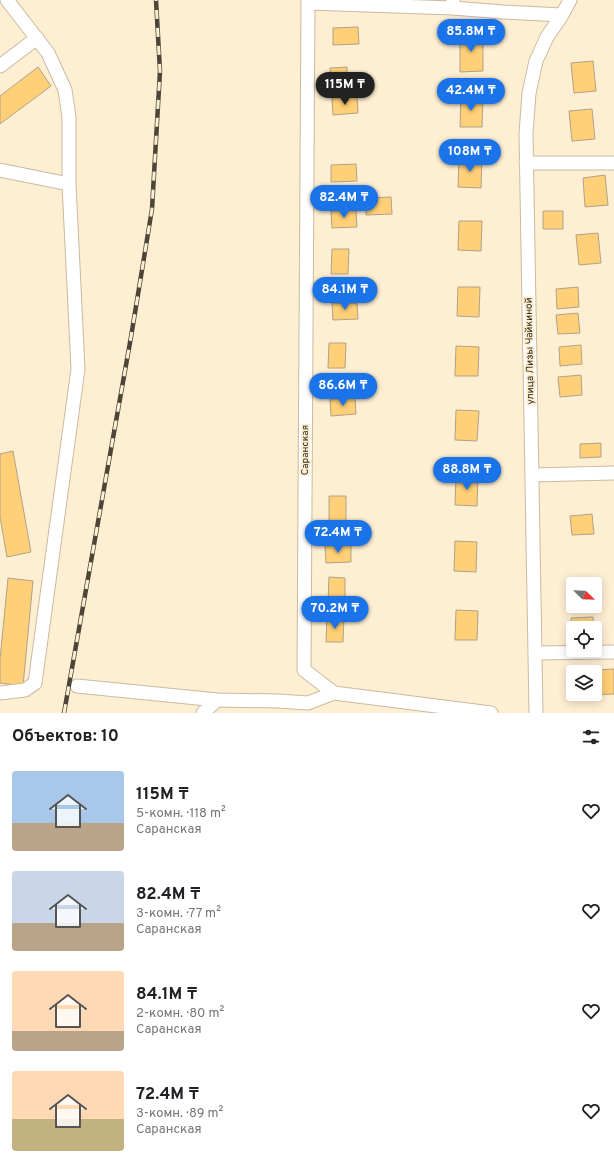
<!DOCTYPE html>
<html lang="ru">
<meta charset="utf-8">
<style>
body{margin:0;font-family:Overpass,sans-serif;background:#f6f6f6;color:#202124;height:100vh;display:flex;flex-direction:column;font-size:15px;white-space:nowrap}
*{box-sizing:border-box;margin:0}
p{font-size:13px;color:#757577}
.icon{flex:none;width:22px;height:22px;fill:none;stroke:currentColor;stroke-width:2;stroke-linecap:round;stroke-linejoin:round}
.map{position:relative;height:713px;overflow:hidden}
.panel{display:flex;flex-direction:column;background:#fff;flex:1}
.panel>*{flex:none}
.needle{width:26px;rotate:113deg}
.buttons{position:absolute;left:566px;top:577px;display:grid;gap:8px}
.buttons a{display:grid;place-items:center;width:36px;height:36px;border-radius:4px;background:#fff;box-shadow:0 2px 10px #0003;font-size:20px}
.price{position:absolute;translate:-50% -34px;padding:0 9px;border-radius:14px;background:#1a73e8;color:#fff;font-size:13px;line-height:26px;filter:drop-shadow(0 1px 2px #0008)}
.price::after{content:'';position:absolute;left:50%;top:24px;width:12px;height:9px;margin-left:-6px;background:inherit;clip-path:polygon(0 0,100% 0,50% 100%)}
.price.current{background:#222;color:#fff}
ul{padding:0;list-style:none}
li{display:flex;align-items:center;gap:12px;height:100px;padding:0 12px}
li span{display:grid;place-items:center;flex:none;width:112px;height:80px;border-radius:4px;color:#555}
li>.icon{margin-inline-start:auto}
span .icon{width:48px;height:48px;fill:#fffc;stroke-width:1}
li b{font-size:17px}
h2{display:flex;justify-content:space-between;align-items:center;height:48px;padding:0 12px;font-size:17px}
.map>svg:first-child{display:block}
.building{fill:#ffd077;stroke:#b0a288}
.lines{fill:none;stroke-linecap:round;stroke-linejoin:round}
.minor-casing{stroke:#c9baa0;stroke-width:15}
.minor{stroke:#fff;stroke-width:13}
.rail-casing{stroke:#4c4638;stroke-width:4.5}
.rail{stroke:#feefd3;stroke-width:3;stroke-dasharray:9;stroke-linecap:butt}
.labels{text-anchor:middle;dominant-baseline:central;stroke-width:4;stroke-linejoin:round;paint-order:stroke}
.street-label{font-size:10px;fill:#2e291e;stroke:#feefd3}
</style>
<div class="map">
<svg width="614" height="713" viewBox="0 0 614 713">
<rect width="100%" height="100%" fill="#feefd3"/>
<!-- building -->
<path class="building" d="M 358,27 L 359,44 L 333,45 L 333,28 Z
M 460,35 L 483,35 L 483,71 L 460,72 Z
M 593,61 L 596,91 L 574,93 L 571,63 Z
M 38,67 L 51,86 L 0,124 L 0,96 Z
M 347,67 L 347,77 L 356,77 L 357,91 L 330,91 L 330,68 Z
M 357,97 L 358,113 L 333,115 L 332,98 Z
M 461,97 L 483,98 L 482,127 L 460,127 Z
M 592,109 L 595,139 L 572,141 L 569,111 Z
M 459,158 L 482,158 L 481,188 L 458,187 Z
M 356,164 L 357,181 L 331,182 L 331,165 Z
M 605,175 L 608,205 L 585,207 L 583,178 Z
M 391,197 L 392,214 L 366,215 L 366,198 Z
M 356,210 L 357,227 L 332,228 L 331,211 Z
M 543,211 L 563,211 L 563,229 L 543,229 Z
M 459,221 L 482,221 L 481,251 L 458,250 Z
M 598,233 L 601,263 L 579,265 L 576,235 Z
M 332,249 L 349,249 L 348,274 L 331,274 Z
M 458,287 L 480,287 L 479,317 L 457,316 Z
M 578,287 L 579,307 L 557,309 L 556,289 Z
M 332,303 L 357,303 L 358,319 L 333,320 Z
M 578,313 L 580,333 L 558,334 L 556,315 Z
M 329,343 L 346,343 L 345,368 L 328,368 Z
M 581,345 L 582,364 L 560,366 L 559,347 Z
M 456,346 L 479,347 L 478,376 L 455,376 Z
M 581,375 L 582,395 L 560,397 L 558,377 Z
M 355,398 L 356,414 L 331,416 L 330,399 Z
M 456,410 L 479,411 L 477,441 L 455,440 Z
M 601,443 L 601,457 L 580,458 L 580,444 Z
M 13,451 L 31,552 L 7,557 L 0,517 L 0,454 Z
M 456,476 L 478,476 L 477,506 L 455,505 Z
M 329,496 L 346,496 L 346,521 L 329,521 Z
M 592,514 L 594,534 L 572,535 L 570,516 Z
M 455,541 L 477,542 L 476,572 L 454,571 Z
M 351,545 L 351,562 L 326,563 L 325,546 Z
M 329,577 L 345,578 L 345,603 L 328,603 Z
M 8,578 L 33,581 L 23,686 L 0,683 L 0,659 Z
M 456,610 L 478,611 L 477,640 L 455,640 Z
M 327,617 L 344,617 L 343,642 L 326,642 Z
M 593,617 L 594,628 L 573,628 L 572,638 L 571,618 Z
M 614,669 L 614,694 L 583,695 L 583,694 L 595,694 L 595,672 L 582,672 L 582,671 Z"/>
<g class="lines">
<!-- minor casing -->
<g class="minor-casing">
<path id="minor" d="M 308,0 L 304,670 L 334,693
M 453,0 L 453,8 L 503,12 L 562,15
M 308,3 L 453,8
M 0,66 L 37,38
M 526,163 L 614,163
M 0,170 L 69,184
M 532,475 L 614,473
M 536,653 L 614,652
M 77,686 L 217,700 L 278,701 L 308,703 L 334,693 L 491,713
M 0,693 L 25,690 L 35,683 L 78,369 L 69,184 L 69,117 L 65,90 L 48,53 L 7,0
M 203,713 L 217,700
M 536,713 L 526,134 L 529,93 L 536,61 L 547,37 L 562,15 L 570,0"/>
</g>
<!-- minor -->
<use href="#minor" class="minor"/>
<!-- rail casing -->
<g class="rail-casing">
<path id="rail" d="M 64,713 L 131,337 L 152,209 L 160,71 L 156,0"/>
</g>
<!-- rail -->
<use href="#rail" class="rail"/>
</g>
<g class="labels">
<!-- street labels -->
<g class="street-label">
<text transform="translate(530 351) rotate(-91)">улица Лизы Чайкиной</text>
<text transform="translate(305 450) rotate(-90)">Саранская</text>
</g>
</g>
</svg>
<div class="buttons">
<a><svg class="needle" viewBox="-14 -14 28 28"><path d="M0-13l5 13h-10z" fill="#e53935"/><path d="M0 13l5-13h-10z" fill="#757577"/></svg></a>
<a><svg class="icon" aria-label="locate" viewBox="0 0 24 24"><circle cx="12" cy="12" r="6"/><path d="M12 2v4M12 18v4M2 12h4M18 12h4"/></svg></a>
<a><svg class="icon" aria-label="layers" viewBox="0 0 24 24"><path d="M12 4l9 5-9 5-9-5zM3 14l9 5 9-5"/></svg></a>
</div>
<b class="price" style="left:471px;top:53px">85.8M ₸</b>
<b class="price current" style="left:345px;top:106px">115M ₸</b>
<b class="price" style="left:471px;top:112px">42.4M ₸</b>
<b class="price" style="left:470px;top:173px">108M ₸</b>
<b class="price" style="left:344px;top:219px">82.4M ₸</b>
<b class="price" style="left:345px;top:311px">84.1M ₸</b>
<b class="price" style="left:343px;top:407px">86.6M ₸</b>
<b class="price" style="left:467px;top:491px">88.8M ₸</b>
<b class="price" style="left:338px;top:554px">72.4M ₸</b>
<b class="price" style="left:335px;top:630px">70.2M ₸</b>
</div>
<section class="panel">
<h2>Объектов: 10<svg class="icon" aria-label="filters" viewBox="0 0 24 24"><path d="M4 7h16M4 17h16"/><circle cx="9" cy="7" r="2"/><circle cx="15" cy="17" r="2"/></svg></h2>
<ul>
<li><span style="background:linear-gradient(#a9c7e8 65%,#b9a48a 0)"><svg class="icon" aria-label="home" viewBox="0 0 24 24"><path d="M3 11l9-7 9 7M6 9v11h12V9"/></svg></span><div><b>115M ₸</b><p>5-комн. · 118 m²</p><p>Саранская</p></div><svg class="icon" aria-label="heart" viewBox="0 0 24 24"><path d="M12 20l-8-8c-3-5 5-10 8-4 3-6 11-1 8 4z"/></svg></li>
<li><span style="background:linear-gradient(#c9d6e8 65%,#b9a48a 0)"><svg class="icon" aria-label="home" viewBox="0 0 24 24"><path d="M3 11l9-7 9 7M6 9v11h12V9"/></svg></span><div><b>82.4M ₸</b><p>3-комн. · 77 m²</p><p>Саранская</p></div><svg class="icon" aria-label="heart" viewBox="0 0 24 24"><path d="M12 20l-8-8c-3-5 5-10 8-4 3-6 11-1 8 4z"/></svg></li>
<li><span style="background:linear-gradient(#ffd9b3 75%,#b9a48a 0)"><svg class="icon" aria-label="home" viewBox="0 0 24 24"><path d="M3 11l9-7 9 7M6 9v11h12V9"/></svg></span><div><b>84.1M ₸</b><p>2-комн. · 80 m²</p><p>Саранская</p></div><svg class="icon" aria-label="heart" viewBox="0 0 24 24"><path d="M12 20l-8-8c-3-5 5-10 8-4 3-6 11-1 8 4z"/></svg></li>
<li><span style="background:linear-gradient(#ffd9b3 60%,#c2b280 0)"><svg class="icon" aria-label="home" viewBox="0 0 24 24"><path d="M3 11l9-7 9 7M6 9v11h12V9"/></svg></span><div><b>72.4M ₸</b><p>3-комн. · 89 m²</p><p>Саранская</p></div><svg class="icon" aria-label="heart" viewBox="0 0 24 24"><path d="M12 20l-8-8c-3-5 5-10 8-4 3-6 11-1 8 4z"/></svg></li>
</ul>
</section>
